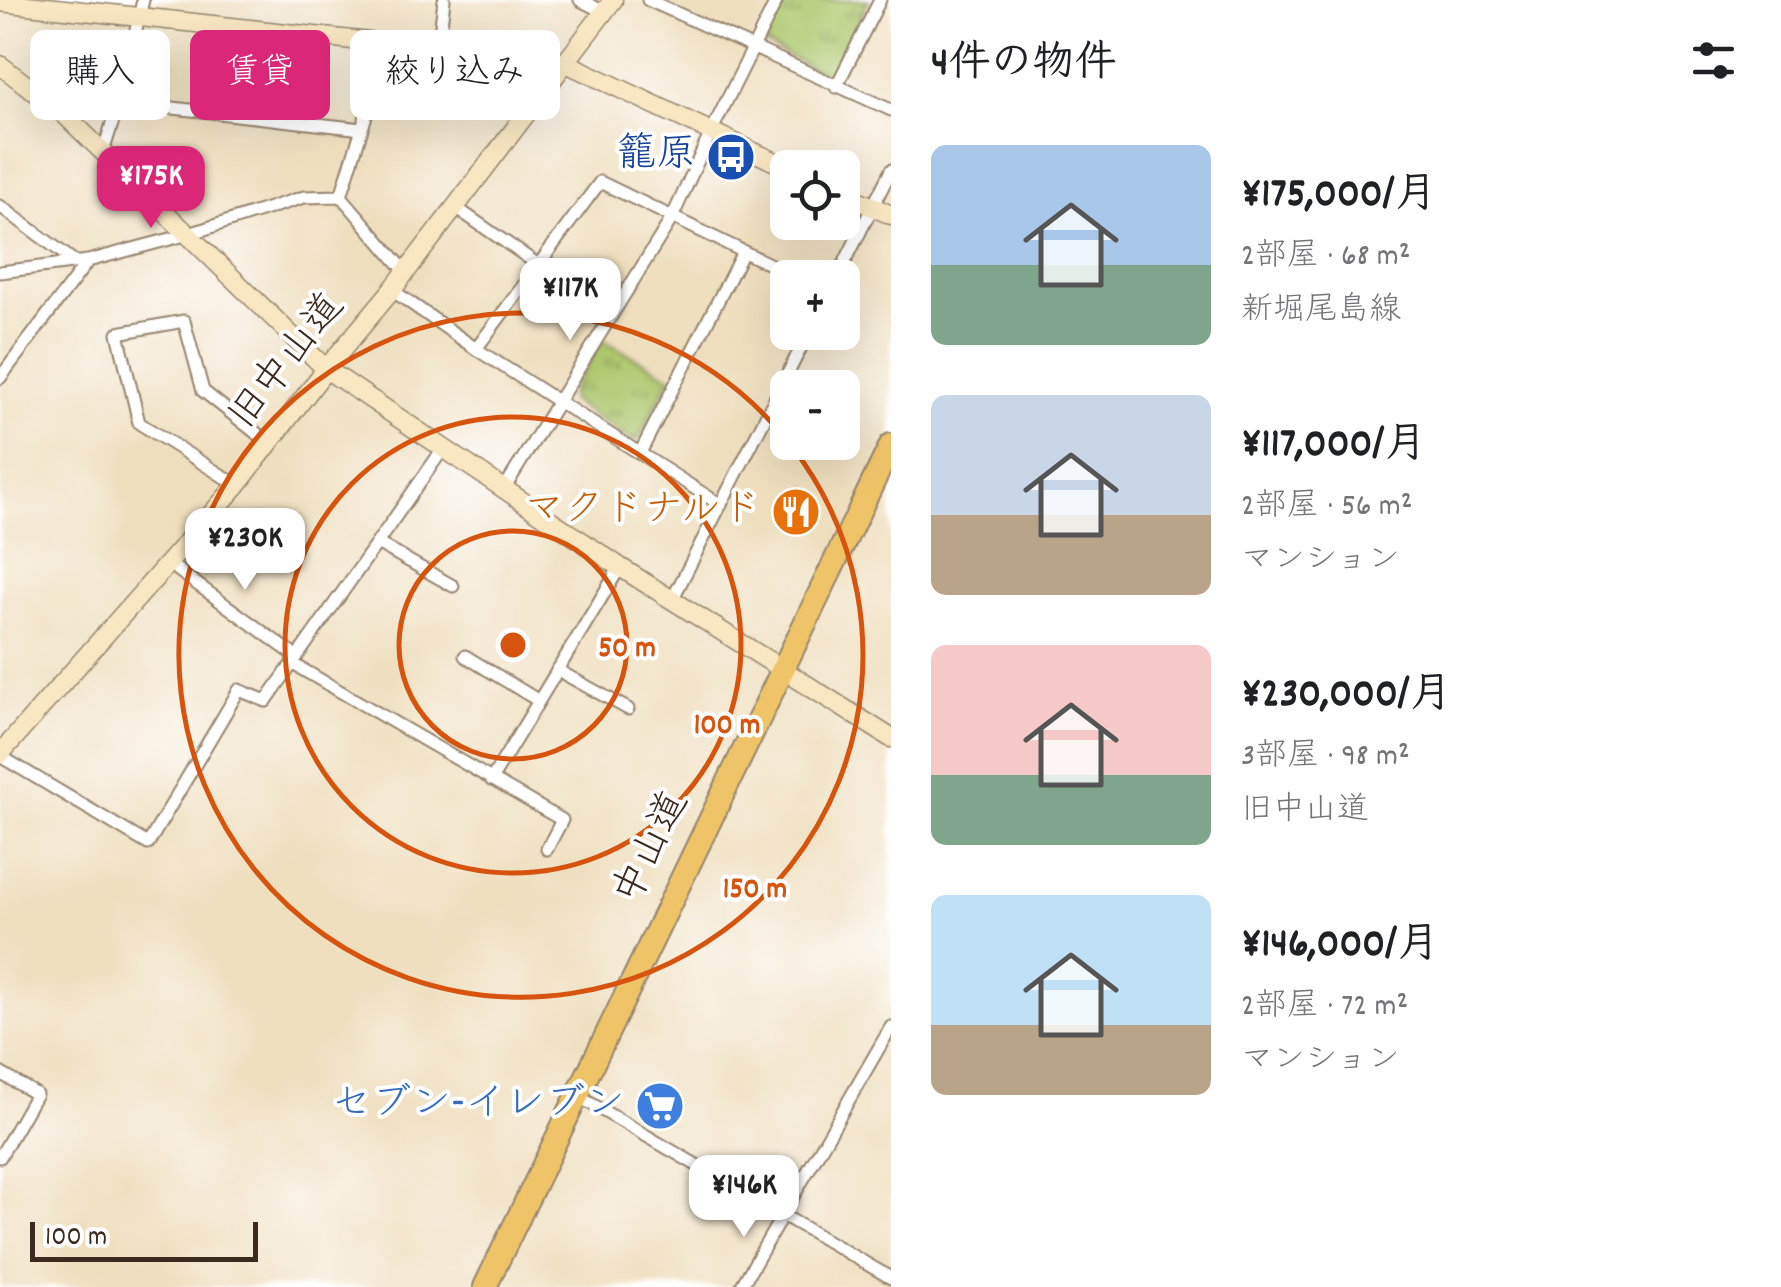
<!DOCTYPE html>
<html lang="ja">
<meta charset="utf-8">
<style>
body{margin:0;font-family:Dekko,"Klee One",sans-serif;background:#f2f2f2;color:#202124;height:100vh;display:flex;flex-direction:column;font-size:38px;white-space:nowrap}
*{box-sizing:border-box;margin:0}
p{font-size:32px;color:#757577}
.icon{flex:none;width:55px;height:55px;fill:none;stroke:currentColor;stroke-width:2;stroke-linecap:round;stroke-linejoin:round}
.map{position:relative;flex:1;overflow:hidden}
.side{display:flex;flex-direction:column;background:#fff;width:890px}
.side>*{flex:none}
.guide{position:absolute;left:30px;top:30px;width:710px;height:90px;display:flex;gap:20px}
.controls{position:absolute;left:770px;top:150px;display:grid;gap:20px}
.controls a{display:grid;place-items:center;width:90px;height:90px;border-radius:15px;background:#fff;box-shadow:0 10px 40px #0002;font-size:50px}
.scale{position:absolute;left:30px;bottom:25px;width:228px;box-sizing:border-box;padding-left:10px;border:5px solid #3b2a1e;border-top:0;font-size:28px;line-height:35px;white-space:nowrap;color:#3b2a1e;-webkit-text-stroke:8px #fff;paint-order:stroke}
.price{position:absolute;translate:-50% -85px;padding:0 22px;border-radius:20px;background:#fff;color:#222;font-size:32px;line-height:65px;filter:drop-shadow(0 2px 5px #0008)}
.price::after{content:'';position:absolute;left:50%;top:60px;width:30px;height:22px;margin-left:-15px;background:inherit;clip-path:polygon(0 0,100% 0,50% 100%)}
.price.active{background:#db2777;color:#fff}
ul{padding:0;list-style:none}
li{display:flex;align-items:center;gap:30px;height:250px;padding:0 40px}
li span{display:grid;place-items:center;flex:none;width:280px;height:200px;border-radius:15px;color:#555}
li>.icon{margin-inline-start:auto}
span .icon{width:120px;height:120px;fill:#fffc;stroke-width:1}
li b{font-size:42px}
h2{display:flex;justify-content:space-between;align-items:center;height:120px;padding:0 40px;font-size:42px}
.chip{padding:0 35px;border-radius:15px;background:#fff;box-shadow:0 10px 40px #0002;font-size:35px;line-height:90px}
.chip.active{background:#db2777;color:#fff}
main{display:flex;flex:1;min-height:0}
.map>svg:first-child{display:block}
.park{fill:url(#park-tufts);stroke:#747846;stroke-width:2.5}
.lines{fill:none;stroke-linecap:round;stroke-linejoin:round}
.street-casing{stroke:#95846e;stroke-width:15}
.secondary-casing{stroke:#95846e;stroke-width:21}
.highway-casing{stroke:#95846e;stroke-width:26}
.street{stroke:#fff;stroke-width:11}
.secondary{stroke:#f9e7c3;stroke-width:18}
.highway{stroke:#efc469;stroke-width:22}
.ring{fill:none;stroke:#d7540e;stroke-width:5}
.labels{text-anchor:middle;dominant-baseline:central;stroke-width:8;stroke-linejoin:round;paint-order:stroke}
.transit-label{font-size:40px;fill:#164399;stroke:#fff;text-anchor:end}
.street-label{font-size:40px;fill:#3b2a1e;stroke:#fff}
.food-label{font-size:40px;fill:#c56008;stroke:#fff;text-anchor:end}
.shop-label{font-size:40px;fill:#366cbe;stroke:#fff;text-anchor:end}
.centre{fill:#d7540e;stroke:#fff;stroke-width:5}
.ring-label{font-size:30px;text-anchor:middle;font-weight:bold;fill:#d7540e;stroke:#fff;stroke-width:8;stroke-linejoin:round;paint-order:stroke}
</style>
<main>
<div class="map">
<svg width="891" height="1287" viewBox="0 0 891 1287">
<defs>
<pattern id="park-tufts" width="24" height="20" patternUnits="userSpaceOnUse" patternTransform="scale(2.5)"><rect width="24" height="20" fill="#aec76d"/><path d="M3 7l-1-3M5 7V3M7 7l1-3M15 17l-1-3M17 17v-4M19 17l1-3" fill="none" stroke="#8fa259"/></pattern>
</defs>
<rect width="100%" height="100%" fill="#fff"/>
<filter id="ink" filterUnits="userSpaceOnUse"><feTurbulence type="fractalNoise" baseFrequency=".01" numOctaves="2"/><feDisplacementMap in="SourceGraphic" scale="20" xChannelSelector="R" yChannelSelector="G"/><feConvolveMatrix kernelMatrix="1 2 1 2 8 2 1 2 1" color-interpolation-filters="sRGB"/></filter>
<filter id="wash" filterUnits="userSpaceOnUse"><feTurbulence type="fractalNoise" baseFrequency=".0048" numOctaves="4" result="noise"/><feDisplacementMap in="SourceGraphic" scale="40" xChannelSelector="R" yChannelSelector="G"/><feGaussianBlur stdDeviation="2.25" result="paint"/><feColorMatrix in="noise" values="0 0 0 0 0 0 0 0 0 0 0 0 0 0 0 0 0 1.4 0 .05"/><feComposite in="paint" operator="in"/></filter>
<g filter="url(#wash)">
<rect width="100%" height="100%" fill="#efdfbf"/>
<!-- park -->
<path class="park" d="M 781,0 L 869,0 L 832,74 L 825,75 L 765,44 L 763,38 Z
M 603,340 L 671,377 L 638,440 L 633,441 L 571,401 L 570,393 Z"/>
</g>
<g filter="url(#ink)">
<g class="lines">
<!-- street casing -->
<g class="street-casing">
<path id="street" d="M 580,0 L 604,12
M 648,0 L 891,110
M 438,51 L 444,0
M 836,87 L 880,0
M 119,102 L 362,129
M 103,152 L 119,102 L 143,0
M 341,196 L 406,272
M 0,206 L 75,262
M 455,207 L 537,264
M 0,272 L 88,261 L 189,234 L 304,197 L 341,196 L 388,45
M 837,278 L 891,170
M 392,290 L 476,349 L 600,182 L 798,278
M 476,349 L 721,505
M 0,378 L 88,261
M 640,453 L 743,252
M 237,485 L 139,423 L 118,333 L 184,321 L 203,391 L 269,443
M 504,489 L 672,218 L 711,132 L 777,0
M 377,543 L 453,586
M 168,563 L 297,657
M 672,600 L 809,332
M 465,656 L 539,701
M 293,664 L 562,820 L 547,849
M 557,670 L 628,709
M 0,756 L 148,844 L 239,690 L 266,701 L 443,449
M 491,780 L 620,567
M 0,1073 L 36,1094 L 0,1157
M 576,1095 L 891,1278
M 741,1287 L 891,1027"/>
</g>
<!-- secondary casing -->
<g class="secondary-casing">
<path id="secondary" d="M 0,2 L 566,63 L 788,168
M 0,65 L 64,114 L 326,369 L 620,567 L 891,738
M 842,193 L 891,215
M 0,754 L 237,485 L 326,369 L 392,290 L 613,0"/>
</g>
<!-- highway casing -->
<g class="highway-casing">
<path id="highway" d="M 485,1287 L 891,445"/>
</g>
<!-- street -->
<use href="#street" class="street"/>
<!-- secondary -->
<use href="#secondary" class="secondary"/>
<!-- highway -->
<use href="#highway" class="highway"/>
</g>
</g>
<!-- distance rings -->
<g class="ring">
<circle cx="513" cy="645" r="114"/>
<circle cx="513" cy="645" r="228"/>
<path d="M790 444A342 342 0 1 1 786 439"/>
</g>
<!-- icons -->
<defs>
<g id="bus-disc" transform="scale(2.5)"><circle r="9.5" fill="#1a4fb4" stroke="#fff"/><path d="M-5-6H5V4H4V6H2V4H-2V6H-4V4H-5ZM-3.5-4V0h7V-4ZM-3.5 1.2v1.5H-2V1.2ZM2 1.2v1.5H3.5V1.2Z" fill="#fff"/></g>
<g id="restaurant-disc" transform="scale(2.5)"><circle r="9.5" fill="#e8710a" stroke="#fff"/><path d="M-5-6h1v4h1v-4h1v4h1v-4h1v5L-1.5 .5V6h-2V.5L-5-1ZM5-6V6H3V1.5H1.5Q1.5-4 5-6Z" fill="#fff"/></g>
<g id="supermarket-disc" transform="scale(2.5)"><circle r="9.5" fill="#3f7fe0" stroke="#fff"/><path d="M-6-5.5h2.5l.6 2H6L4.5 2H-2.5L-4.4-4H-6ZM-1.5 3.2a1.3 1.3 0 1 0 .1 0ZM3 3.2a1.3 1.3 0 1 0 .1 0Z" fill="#fff"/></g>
</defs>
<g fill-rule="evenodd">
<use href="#bus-disc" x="731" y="157"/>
<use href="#restaurant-disc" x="796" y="512"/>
<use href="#supermarket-disc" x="660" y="1106"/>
</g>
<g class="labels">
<!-- transit labels -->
<g class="transit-label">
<text x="696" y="157">籠原</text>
</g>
<!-- street labels -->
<g class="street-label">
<text transform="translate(289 363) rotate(-52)">旧中山道</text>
<text transform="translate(654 849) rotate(-64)">中山道</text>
</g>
<!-- food labels -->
<g class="food-label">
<text x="761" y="512">マクドナルド</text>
</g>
<!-- shop labels -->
<g class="shop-label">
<text x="625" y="1106">セブン-イレブン</text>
</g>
</g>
<circle cx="513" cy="645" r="15" class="centre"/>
<g class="ring-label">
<text x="627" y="656">50 m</text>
<text x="727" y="733">100 m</text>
<text x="755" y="897">150 m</text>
</g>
</svg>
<div class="controls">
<a><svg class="icon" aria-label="locate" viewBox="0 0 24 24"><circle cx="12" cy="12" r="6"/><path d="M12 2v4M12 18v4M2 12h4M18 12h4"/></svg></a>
<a>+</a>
<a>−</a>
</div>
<div class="scale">100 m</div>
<b class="price active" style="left:151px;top:231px">¥175K</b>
<b class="price" style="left:570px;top:343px">¥117K</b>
<b class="price" style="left:245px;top:593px">¥230K</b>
<b class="price" style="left:744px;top:1240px">¥146K</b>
<div class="guide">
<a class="chip">購入</a>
<a class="chip active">賃貸</a>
<a class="chip">絞り込み</a>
</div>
</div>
<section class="side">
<h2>4件の物件<svg class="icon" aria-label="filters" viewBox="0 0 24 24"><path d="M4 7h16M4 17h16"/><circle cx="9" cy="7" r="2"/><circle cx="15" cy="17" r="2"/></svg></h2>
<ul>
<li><span style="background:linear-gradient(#a9c7e8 60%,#7fa58c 0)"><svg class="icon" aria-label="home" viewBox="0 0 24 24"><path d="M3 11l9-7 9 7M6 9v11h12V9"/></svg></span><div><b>¥175,000/月</b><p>2部屋 · 68 m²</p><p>新堀尾島線</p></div></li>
<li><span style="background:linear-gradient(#c9d6e8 60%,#b9a48a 0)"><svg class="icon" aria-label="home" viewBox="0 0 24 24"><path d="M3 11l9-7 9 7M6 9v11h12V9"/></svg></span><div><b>¥117,000/月</b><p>2部屋 · 56 m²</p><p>マンション</p></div></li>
<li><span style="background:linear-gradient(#f6c9c9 65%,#7fa58c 0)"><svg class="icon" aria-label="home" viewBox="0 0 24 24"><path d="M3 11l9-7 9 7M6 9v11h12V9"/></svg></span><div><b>¥230,000/月</b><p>3部屋 · 98 m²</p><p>旧中山道</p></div></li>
<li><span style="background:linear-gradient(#bfe0f5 65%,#b9a48a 0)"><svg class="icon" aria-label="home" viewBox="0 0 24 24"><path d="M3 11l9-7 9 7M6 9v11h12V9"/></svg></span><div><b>¥146,000/月</b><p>2部屋 · 72 m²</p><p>マンション</p></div></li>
</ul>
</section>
</main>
